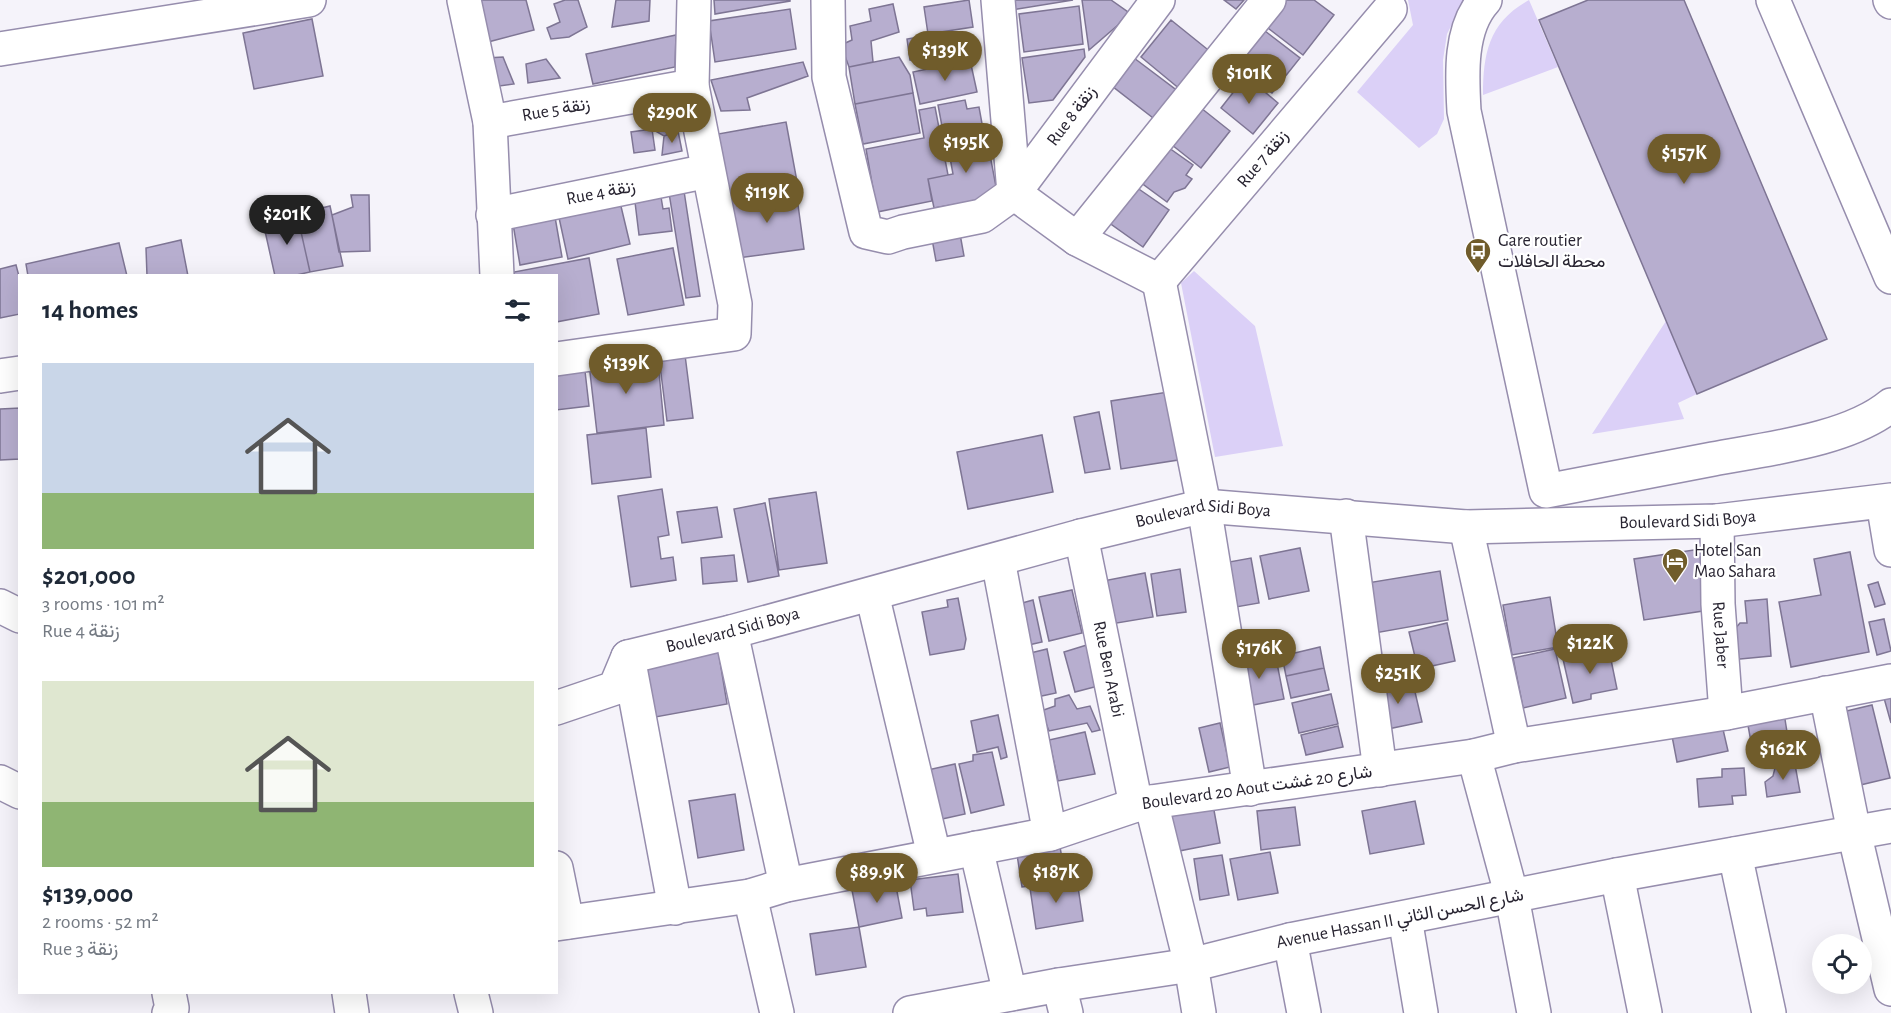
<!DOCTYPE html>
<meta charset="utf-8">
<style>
body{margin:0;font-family:"Alegreya Sans",Vazirmatn,sans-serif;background:#f2f2f3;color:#1f2937;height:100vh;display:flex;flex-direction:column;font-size:22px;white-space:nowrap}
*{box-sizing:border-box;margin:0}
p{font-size:20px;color:#747a83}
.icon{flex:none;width:33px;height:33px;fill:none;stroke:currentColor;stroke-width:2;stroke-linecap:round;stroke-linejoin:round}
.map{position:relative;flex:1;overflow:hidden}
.sheet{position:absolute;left:18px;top:274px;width:540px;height:720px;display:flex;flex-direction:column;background:#fff;border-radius:0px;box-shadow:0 6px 24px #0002}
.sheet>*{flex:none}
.buttons{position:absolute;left:1812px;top:934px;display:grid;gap:12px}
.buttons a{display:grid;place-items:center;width:60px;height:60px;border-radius:50%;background:#fff;box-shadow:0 6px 24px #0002;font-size:30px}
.price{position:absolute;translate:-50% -51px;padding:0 14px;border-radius:21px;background:#705c2b;color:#fff;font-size:20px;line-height:39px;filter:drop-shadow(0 2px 3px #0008)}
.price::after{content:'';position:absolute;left:50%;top:36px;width:18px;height:14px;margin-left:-9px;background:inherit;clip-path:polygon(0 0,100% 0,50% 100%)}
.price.current{background:#222;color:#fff}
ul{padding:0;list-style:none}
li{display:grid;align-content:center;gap:12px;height:318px;padding:0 24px}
li span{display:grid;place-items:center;height:186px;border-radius:0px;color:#555}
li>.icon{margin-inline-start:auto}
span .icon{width:108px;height:108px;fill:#fffc;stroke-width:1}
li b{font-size:26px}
h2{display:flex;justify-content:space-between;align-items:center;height:72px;padding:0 24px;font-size:26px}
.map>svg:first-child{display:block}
.green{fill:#dbd0f7}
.building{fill:#b7aecf;stroke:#7e7594;stroke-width:1.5}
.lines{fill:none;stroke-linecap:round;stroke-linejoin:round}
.minor-casing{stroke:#968dad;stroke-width:36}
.minor{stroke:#fff;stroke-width:33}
.labels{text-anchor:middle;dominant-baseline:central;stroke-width:4.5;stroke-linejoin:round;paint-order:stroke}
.street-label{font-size:18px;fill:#282431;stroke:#fff}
.poi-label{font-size:18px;fill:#282431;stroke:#fff;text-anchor:start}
</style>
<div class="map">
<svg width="1891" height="1013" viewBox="0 0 1891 1013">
<rect width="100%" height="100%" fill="#f5f3fa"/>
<!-- green -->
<path class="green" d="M 1408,0 L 1464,0 L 1447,34 L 1443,60 L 1444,119 L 1437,134 L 1419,148 L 1357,92 L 1413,25 Z
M 1529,0 L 1558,67 L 1483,95 C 1483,53 1489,22 1529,0 Z
M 1194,271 L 1255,326 L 1283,446 L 1215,457 L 1181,283 Z
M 1666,321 L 1697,394 L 1678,403 L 1684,419 L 1592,434 Z"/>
<!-- building -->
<path class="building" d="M 477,0 L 526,0 L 534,30 L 488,42 Z
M 565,0 L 578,0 L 587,27 L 569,37 L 551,39 L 547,28 L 560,22 L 554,4 Z
M 616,0 L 650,0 L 649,21 L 612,27 Z
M 714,0 L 790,0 L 790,1 L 715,14 Z
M 969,0 L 973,27 L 928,34 L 924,7 Z
M 1010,0 L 1073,0 L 1012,10 Z
M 1082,0 L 1111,0 L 1128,12 L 1118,25 L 1089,50 Z
M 1224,0 L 1244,0 L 1236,9 Z
M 1283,0 L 1314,0 L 1334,15 L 1303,55 L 1264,25 Z
M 1588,0 L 1684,0 L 1827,339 L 1697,394 L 1539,20 Z
M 893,4 L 899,32 L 871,41 L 873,62 L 849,67 L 841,45 L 852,40 L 850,26 L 871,21 L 869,9 Z
M 1079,6 L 1083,44 L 1024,52 L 1019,14 Z
M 790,9 L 796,49 L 715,62 L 709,21 Z
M 312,19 L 323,76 L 254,89 L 243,33 Z
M 1171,20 L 1212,53 L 1181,90 L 1141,57 Z
M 1265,31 L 1300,58 L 1272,93 L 1237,66 Z
M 957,33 L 963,49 L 937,58 L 931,41 Z
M 676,35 L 675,67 L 593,84 L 586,54 Z
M 918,37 L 927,61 L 910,60 L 907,39 Z
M 1084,49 L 1085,57 L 1053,100 L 1029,103 L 1022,58 Z
M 503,57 L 514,84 L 492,87 L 487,58 Z
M 899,57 L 910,75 L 913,93 L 855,104 L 849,67 Z
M 1134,58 L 1179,92 L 1157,121 L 1112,86 Z
M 546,59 L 560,78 L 528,83 L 526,64 Z
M 970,60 L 977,92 L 920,104 L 913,72 Z
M 803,62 L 808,76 L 747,98 L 750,110 L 721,111 L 711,80 Z
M 1246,76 L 1278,103 L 1253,134 L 1221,108 Z
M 913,93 L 920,133 L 863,144 L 855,104 Z
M 965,100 L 967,109 L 979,107 L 983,129 L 944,137 L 938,105 Z
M 1196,104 L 1230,131 L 1201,168 L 1167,141 Z
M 935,107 L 948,175 L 928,179 L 932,201 L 877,212 L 866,149 L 924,138 L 919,110 Z
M 663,116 L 678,131 L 664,136 L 652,129 Z
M 786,122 L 798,187 L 730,200 L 718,134 Z
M 652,129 L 655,150 L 634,153 L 631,132 Z
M 678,131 L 682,151 L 662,155 L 664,136 Z
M 986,134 L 998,197 L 934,208 L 928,179 L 953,174 L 947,141 Z
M 1162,143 L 1193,165 L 1186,175 L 1192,179 L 1185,188 L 1174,192 L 1167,202 L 1136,179 Z
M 1133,185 L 1169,210 L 1143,247 L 1108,222 Z
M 796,190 L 804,249 L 738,258 L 730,200 Z
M 660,191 L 663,209 L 669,208 L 672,231 L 639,235 L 634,194 Z
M 684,191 L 700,296 L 686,298 L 669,193 Z
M 351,195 L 369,195 L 370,251 L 339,252 L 332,215 L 353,207 Z
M 619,198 L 630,244 L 568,259 L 558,213 Z
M 330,206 L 343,266 L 310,272 L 297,214 Z
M 297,214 L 310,272 L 292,276 L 275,276 L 263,222 Z
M 555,217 L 562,257 L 520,265 L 513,224 Z
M 960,234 L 964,256 L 936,261 L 932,239 Z
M 181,240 L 188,276 L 147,276 L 146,248 Z
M 119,243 L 127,276 L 28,276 L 26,264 Z
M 673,248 L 684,305 L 628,315 L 617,259 Z
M 589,258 L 599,314 L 556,322 L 556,276 L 514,276 L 514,272 Z
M 16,265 L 20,280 L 20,314 L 0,318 L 0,269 Z
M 684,347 L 693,418 L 667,421 L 658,350 Z
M 647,358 L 648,364 L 658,362 L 664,425 L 597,433 L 589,364 Z
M 585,371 L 589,406 L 556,410 L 556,374 Z
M 1168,392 L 1178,460 L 1121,469 L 1111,401 Z
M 20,408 L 20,459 L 0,460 L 0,409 Z
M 1099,412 L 1110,469 L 1085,473 L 1074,417 Z
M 646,428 L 651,477 L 592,484 L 587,435 Z
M 1042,435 L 1053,492 L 968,509 L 957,452 Z
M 662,489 L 669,535 L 658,537 L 661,559 L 673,557 L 676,580 L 631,587 L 618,496 Z
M 816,492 L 827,563 L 779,570 L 769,499 Z
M 765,503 L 779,576 L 748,582 L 734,509 Z
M 717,507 L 722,537 L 682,543 L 677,512 Z
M 1300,548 L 1309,591 L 1269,599 L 1260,556 Z
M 1707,548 L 1716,609 L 1644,620 L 1634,559 Z
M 1850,552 L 1869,652 L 1791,667 L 1779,602 L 1821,595 L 1814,559 Z
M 734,555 L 737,581 L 703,584 L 701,558 Z
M 1251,558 L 1259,603 L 1236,607 L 1229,562 Z
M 1180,569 L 1186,612 L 1157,616 L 1151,574 Z
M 1440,571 L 1448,620 L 1375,633 L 1367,583 Z
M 1145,573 L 1153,617 L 1111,624 L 1103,581 Z
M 1878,582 L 1885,604 L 1875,607 L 1868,585 Z
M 1072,590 L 1082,633 L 1049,641 L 1039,597 Z
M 1550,597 L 1558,647 L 1512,655 L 1503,605 Z
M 958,598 L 966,639 L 964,649 L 930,655 L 922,612 L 948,607 L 947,600 Z
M 1767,599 L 1771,656 L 1730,660 L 1728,637 L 1740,623 L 1747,623 L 1745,601 Z
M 1033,600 L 1042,642 L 1024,646 L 1015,605 Z
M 1884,619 L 1891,651 L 1877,655 L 1869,622 Z
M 1447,623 L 1455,661 L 1418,669 L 1409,632 Z
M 1090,644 L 1102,685 L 1075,692 L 1064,652 Z
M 1320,647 L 1324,668 L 1286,676 L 1282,656 Z
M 718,649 L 727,704 L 650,718 L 638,664 Z
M 1047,649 L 1056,693 L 1032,698 L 1022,655 Z
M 1555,649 L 1566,698 L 1523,708 L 1513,658 Z
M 1609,650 L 1617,689 L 1591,694 L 1591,699 L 1573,703 L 1563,659 Z
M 1275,653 L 1284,699 L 1243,707 L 1234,661 Z
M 1324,668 L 1329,690 L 1291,698 L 1286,676 Z
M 1412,679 L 1422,722 L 1383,730 L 1374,687 Z
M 1331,694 L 1338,724 L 1299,733 L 1292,703 Z
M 1069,695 L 1077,709 L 1090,706 L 1100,730 L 1092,732 L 1087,723 L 1049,731 L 1041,711 L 1055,706 L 1055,699 Z
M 1891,696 L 1891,723 L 1884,698 Z
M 1872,705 L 1890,778 L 1856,786 L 1838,713 Z
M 1784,713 L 1790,751 L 1754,758 L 1747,720 Z
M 998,715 L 1007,757 L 1001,759 L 998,747 L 977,752 L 971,721 Z
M 1220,723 L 1230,767 L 1209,772 L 1199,728 Z
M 1722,725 L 1728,751 L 1677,762 L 1672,736 Z
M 1338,726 L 1343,747 L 1306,755 L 1301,735 Z
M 1085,732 L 1095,774 L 1058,781 L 1049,740 Z
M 992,752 L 1004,805 L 971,813 L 959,764 L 973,761 L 973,755 Z
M 1794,759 L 1800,792 L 1767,797 L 1765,782 L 1773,776 L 1775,768 Z
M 955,764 L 965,814 L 933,821 L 923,771 Z
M 1744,768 L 1746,795 L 1732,796 L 1733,804 L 1699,807 L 1697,779 L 1722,777 L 1722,769 Z
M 735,794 L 744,850 L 698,858 L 689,801 Z
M 1415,801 L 1424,844 L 1370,854 L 1362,811 Z
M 1213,805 L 1220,843 L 1174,852 L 1167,813 Z
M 1295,807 L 1300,845 L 1261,850 L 1257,811 Z
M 1059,841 L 1066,882 L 1022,887 L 1016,848 Z
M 1270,852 L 1278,893 L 1238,900 L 1230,859 Z
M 1222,855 L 1229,895 L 1200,900 L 1194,859 Z
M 958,874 L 963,912 L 927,916 L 926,908 L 914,910 L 910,880 Z
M 1077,880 L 1083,921 L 1036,929 L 1030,888 Z
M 895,881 L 902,918 L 859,927 L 852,890 Z
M 859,927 L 866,967 L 816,975 L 810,934 Z"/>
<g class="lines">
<!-- minor casing -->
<g class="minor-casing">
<g id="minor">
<path d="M 464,0 L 490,122 L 497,276"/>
<path d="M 828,0 L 829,77 L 866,232 L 888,237 L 903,232 L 982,216 L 1014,193 L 1158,0"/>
<path d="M 998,0 L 1014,193 L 1077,239 L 1159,281"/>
<path d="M 1485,0 C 1459,28 1462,76 1464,111 L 1546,491 C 1602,480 1657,470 1713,459 C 1766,449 1849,440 1891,405"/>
<path d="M 1773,0 L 1891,277"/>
<path d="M 1890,0 L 1891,2"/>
<path d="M 0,49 L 309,0"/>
<path d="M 490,122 L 692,86"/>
<path d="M 493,215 L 708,171"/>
<path d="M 1077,239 L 1269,0"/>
<path d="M 1159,281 L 1204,506 L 1250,789"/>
<path d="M 1159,281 L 1390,9"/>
<path d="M 556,359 L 734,334 L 735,304 L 692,86 L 694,0"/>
<path d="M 0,376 L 20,373"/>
<path d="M 1883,502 L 1891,550"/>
<path d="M 1346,516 L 1380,770"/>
<path id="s1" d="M 1717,521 L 1718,604 L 1726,713"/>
<path d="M 1466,527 L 1514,746"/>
<path id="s2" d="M 1081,536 L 1136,805"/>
<path d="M 998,560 L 1050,834"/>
<path d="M 872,594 L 934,855"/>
<path d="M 0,606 L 20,616"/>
<path d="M 731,632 L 786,885"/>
<path d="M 628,657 L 675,908"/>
<path d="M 1826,693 L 1854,832 L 1891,989"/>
<path id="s3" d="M 556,708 L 615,688 L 628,657 L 731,632 L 1081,536 L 1204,506 L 1466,527 L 1717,521 L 1891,500"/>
<path d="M 1474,756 L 1512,897 L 1534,1013"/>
<path d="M 0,782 L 20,792"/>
<path d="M 1151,802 L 1191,965 L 1199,1013"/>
<path d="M 976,848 L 1010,994"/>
<path d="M 1735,854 L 1769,1013"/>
<path d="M 556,868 L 567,922"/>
<path d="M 1617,875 L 1645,1013"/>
<path d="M 750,896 L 777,1013"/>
<path d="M 1405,918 L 1421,1013"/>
<path d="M 556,924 L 750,896 L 786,885 L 1050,834 L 1136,805 L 1151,802 L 1474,756 L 1514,746 L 1726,713 L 1891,681"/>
<path d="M 1290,940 L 1304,1013"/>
<path d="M 1059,985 L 1066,1013"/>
<path d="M 169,993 L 172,1008 L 169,1013"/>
<path d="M 349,993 L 352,1013"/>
<path d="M 471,993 L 476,1013"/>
<path d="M 910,1013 L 1059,985 L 1191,965 L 1290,940 L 1617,875 L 1891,826"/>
</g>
</g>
<!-- minor -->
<use href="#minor" class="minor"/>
</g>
<!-- icons -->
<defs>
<g id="bus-pin" transform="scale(1.35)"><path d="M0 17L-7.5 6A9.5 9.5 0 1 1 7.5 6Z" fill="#705c2b" stroke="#fff"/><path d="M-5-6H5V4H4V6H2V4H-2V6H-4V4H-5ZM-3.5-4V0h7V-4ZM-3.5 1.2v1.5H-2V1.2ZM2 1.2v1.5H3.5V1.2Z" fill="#fff"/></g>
<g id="hotel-pin" transform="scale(1.35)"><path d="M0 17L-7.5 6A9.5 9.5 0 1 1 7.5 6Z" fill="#705c2b" stroke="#fff"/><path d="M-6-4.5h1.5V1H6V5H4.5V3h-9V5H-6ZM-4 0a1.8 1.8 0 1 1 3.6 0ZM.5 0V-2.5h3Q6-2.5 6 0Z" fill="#fff"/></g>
</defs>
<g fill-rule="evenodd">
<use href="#bus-pin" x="1478" y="251"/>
<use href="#hotel-pin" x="1675" y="561"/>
</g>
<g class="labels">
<!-- street labels -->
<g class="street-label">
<text transform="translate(556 110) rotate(-10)">Rue 5 زنقة</text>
<text transform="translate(1072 116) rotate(-53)">Rue 8 زنقة</text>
<text transform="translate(1263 159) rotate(-50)">Rue 7 زنقة</text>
<text transform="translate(601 193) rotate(-11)">Rue 4 زنقة</text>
<text stroke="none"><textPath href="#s3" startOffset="690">Boulevard Sidi Boya</textPath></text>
<text stroke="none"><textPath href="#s3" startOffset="1176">Boulevard Sidi Boya</textPath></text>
<text stroke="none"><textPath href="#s3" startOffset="204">Boulevard Sidi Boya</textPath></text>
<text stroke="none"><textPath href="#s1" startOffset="114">Rue Jaber</textPath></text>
<text stroke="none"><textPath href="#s2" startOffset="136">Rue Ben Arabi</textPath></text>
<text transform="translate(1257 788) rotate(-8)">Boulevard 20 Aout شارع 20 غشت</text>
<text transform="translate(1400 919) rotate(-11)">Avenue Hassan II شارع الحسن الثاني</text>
</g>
<!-- poi labels -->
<g class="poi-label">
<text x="1498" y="241">Gare routier<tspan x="1498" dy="21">محطة الحافلات</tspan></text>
<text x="1694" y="551">Hotel San<tspan x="1694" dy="21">Mao Sahara</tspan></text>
</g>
</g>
</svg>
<div class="buttons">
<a><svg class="icon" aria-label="locate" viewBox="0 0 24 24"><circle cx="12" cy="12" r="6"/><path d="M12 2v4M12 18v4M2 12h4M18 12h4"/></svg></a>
</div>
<b class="price" style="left:945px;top:82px">$139K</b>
<b class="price" style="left:1249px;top:105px">$101K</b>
<b class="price" style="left:672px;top:144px">$290K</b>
<b class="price" style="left:966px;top:174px">$195K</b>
<b class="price" style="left:1684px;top:185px">$157K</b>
<b class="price" style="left:767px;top:224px">$119K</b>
<b class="price current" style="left:287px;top:246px">$201K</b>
<b class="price" style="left:626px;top:395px">$139K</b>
<b class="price" style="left:1590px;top:675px">$122K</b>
<b class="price" style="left:1259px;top:680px">$176K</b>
<b class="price" style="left:1398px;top:705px">$251K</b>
<b class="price" style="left:1783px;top:781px">$162K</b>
<b class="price" style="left:877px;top:904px">$89.9K</b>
<b class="price" style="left:1056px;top:904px">$187K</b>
<section class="sheet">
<h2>14 homes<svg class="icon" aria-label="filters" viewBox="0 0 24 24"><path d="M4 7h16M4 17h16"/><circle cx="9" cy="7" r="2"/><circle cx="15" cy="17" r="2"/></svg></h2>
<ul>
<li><span style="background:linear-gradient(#c9d6e8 70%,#8fb573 0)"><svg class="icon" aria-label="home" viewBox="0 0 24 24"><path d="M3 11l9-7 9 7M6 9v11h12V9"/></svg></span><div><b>$201,000</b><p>3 rooms · 101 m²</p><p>Rue 4 زنقة</p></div></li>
<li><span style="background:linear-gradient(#dfe7d0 65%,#8fb573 0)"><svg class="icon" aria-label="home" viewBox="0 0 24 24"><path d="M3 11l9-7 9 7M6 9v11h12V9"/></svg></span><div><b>$139,000</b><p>2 rooms · 52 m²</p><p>Rue 3 زنقة</p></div></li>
</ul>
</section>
</div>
